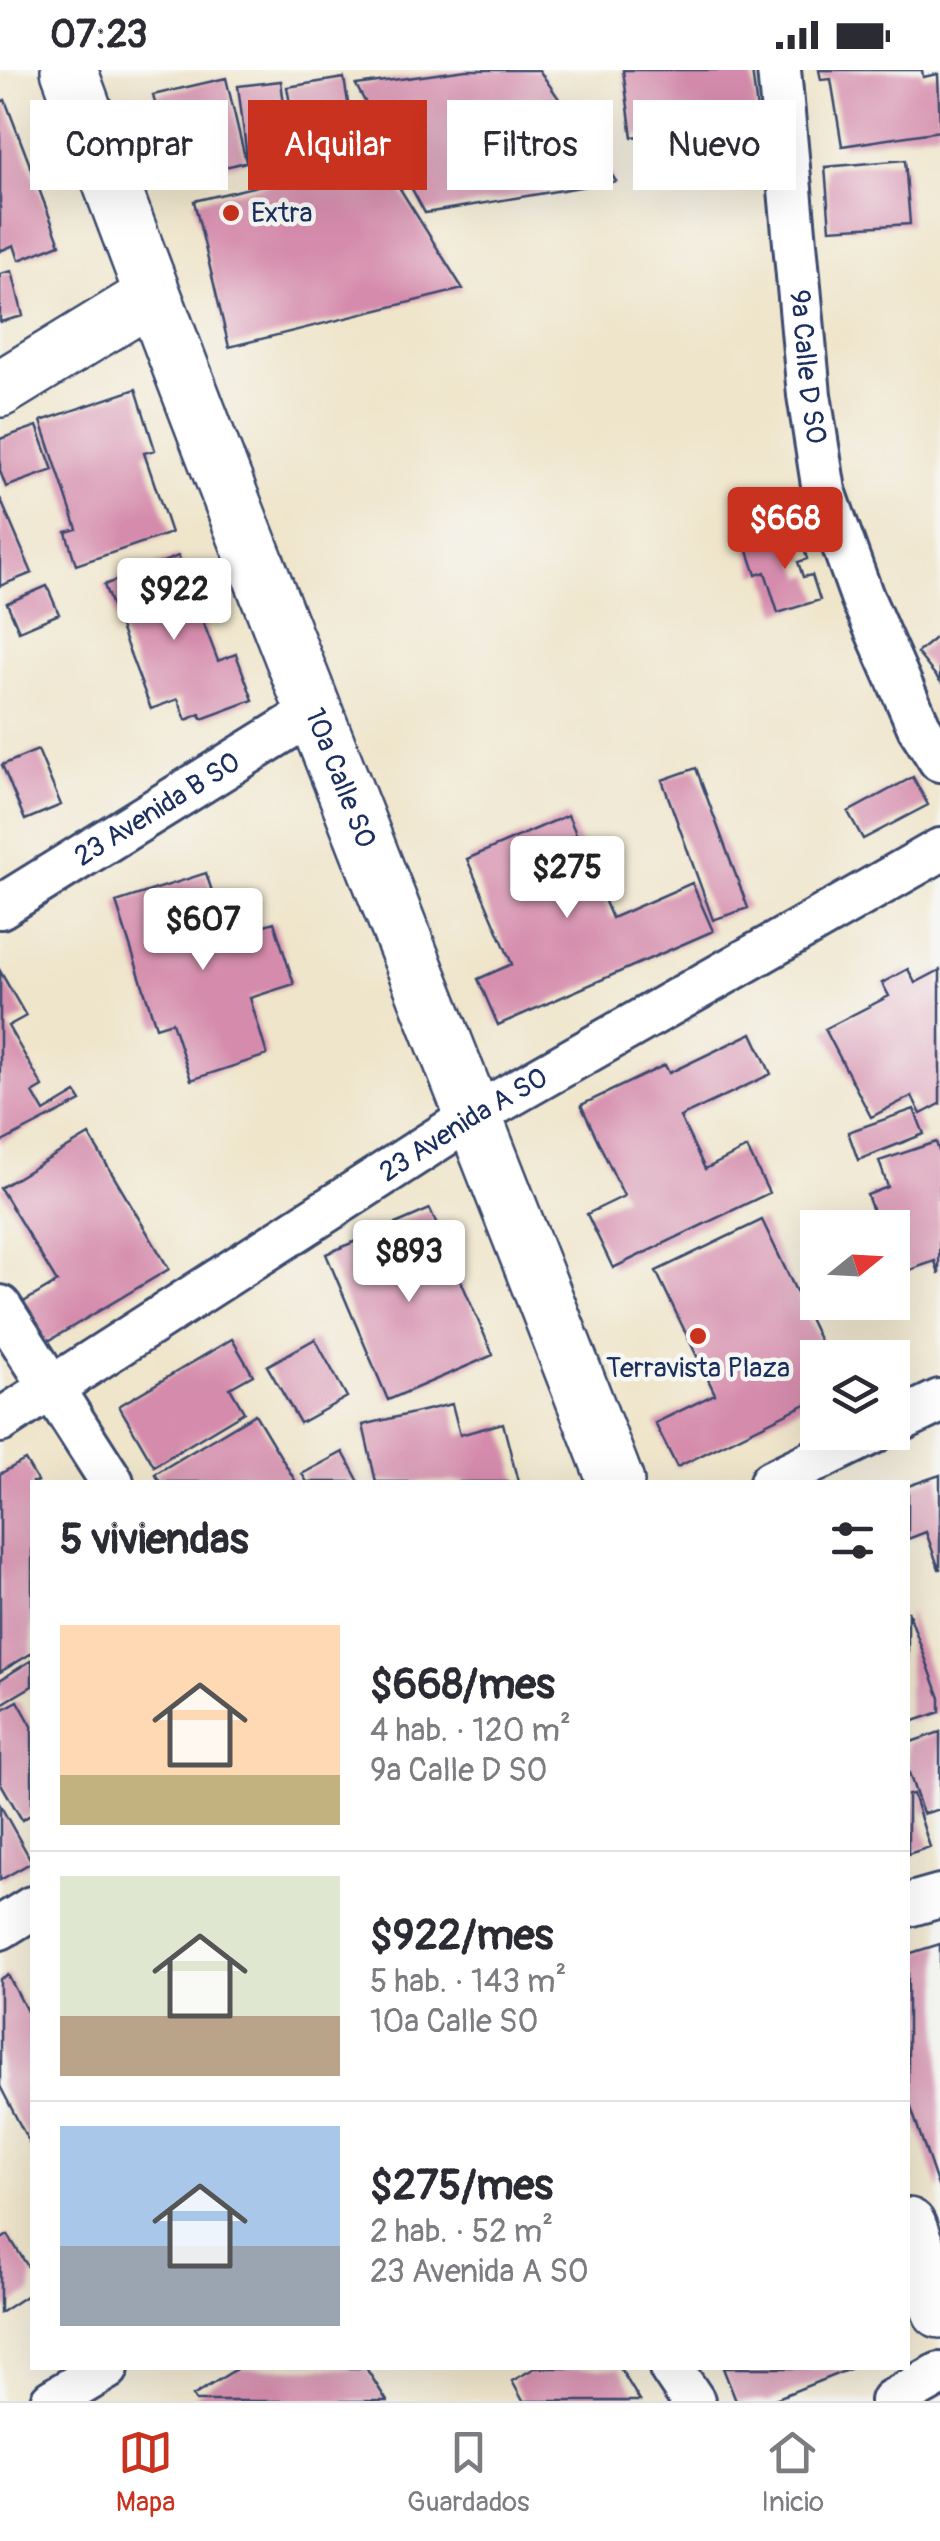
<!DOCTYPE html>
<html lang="es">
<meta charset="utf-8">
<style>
body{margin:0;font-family:Pangolin,sans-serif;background:#f2f2f3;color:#2b2b33;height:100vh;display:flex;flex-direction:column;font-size:38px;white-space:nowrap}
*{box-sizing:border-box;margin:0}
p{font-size:32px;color:#7c7c81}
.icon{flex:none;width:55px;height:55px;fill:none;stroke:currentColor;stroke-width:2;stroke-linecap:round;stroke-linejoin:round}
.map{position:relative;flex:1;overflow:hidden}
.details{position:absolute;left:30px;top:1410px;width:880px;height:890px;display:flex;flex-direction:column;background:#fff;border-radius:0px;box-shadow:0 10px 40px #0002}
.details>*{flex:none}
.banner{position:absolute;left:30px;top:30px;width:880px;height:90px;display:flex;gap:20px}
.needle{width:65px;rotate:72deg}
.controls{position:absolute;left:800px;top:1140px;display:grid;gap:20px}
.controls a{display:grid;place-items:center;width:110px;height:110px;border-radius:0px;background:#fff;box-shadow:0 10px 40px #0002;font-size:50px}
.price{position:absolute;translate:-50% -85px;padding:0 22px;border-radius:10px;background:#fff;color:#222;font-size:32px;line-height:65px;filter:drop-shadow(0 2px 5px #0008)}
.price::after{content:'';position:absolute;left:50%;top:60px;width:30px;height:22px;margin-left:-15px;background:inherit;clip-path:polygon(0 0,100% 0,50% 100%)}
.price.current{background:#c8321e;color:#fff}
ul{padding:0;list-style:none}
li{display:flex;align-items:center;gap:30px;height:250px;padding:0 30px}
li+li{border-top:2px solid #e1e1e2}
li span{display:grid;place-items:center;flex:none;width:280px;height:200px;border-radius:0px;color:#555}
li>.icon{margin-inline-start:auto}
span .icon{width:120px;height:120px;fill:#fffc;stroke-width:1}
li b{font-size:42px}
h2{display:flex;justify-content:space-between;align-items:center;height:120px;padding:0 30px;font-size:42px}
.pill{padding:0 35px;border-radius:0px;background:#fff;box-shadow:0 10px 40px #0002;font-size:35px;line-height:90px}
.pill.current{background:#c8321e;color:#fff}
.status{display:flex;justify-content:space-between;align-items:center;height:70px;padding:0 50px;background:#fff;direction:ltr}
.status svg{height:28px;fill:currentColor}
.tabs{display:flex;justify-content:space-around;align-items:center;height:140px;border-top:2px solid #e1e1e2;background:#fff;font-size:28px;color:#7c7c81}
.tabs a{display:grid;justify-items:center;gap:5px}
.tabs .current{color:#c8321e}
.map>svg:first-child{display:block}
.building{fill:#d58cac}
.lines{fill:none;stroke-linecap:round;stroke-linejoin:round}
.street-casing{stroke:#3b4a6e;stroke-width:48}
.secondary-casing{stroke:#3b4a6e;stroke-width:60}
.street{stroke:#fff;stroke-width:42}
.secondary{stroke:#fff;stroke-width:55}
.poi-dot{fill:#c8321e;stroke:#f6f6f2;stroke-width:4}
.labels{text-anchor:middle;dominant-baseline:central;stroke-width:9;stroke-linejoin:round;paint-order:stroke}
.poi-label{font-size:28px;fill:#1b2f5e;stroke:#f6f6f2;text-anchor:start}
.street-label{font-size:28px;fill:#1b2f5e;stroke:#f6f6f2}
</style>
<div class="status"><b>07:23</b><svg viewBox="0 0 49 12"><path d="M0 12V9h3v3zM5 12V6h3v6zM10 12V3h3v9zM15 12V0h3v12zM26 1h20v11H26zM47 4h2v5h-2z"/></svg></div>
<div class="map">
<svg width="940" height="2331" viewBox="0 0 940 2331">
<rect width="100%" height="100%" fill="#f6f6f2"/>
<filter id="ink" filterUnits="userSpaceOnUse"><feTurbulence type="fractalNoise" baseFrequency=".01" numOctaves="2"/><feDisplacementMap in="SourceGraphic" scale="20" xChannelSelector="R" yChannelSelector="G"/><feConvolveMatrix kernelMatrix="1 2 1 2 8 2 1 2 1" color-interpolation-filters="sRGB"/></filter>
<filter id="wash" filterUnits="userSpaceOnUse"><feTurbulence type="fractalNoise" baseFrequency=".0048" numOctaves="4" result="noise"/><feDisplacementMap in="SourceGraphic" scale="40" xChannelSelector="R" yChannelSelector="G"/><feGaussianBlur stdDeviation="2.25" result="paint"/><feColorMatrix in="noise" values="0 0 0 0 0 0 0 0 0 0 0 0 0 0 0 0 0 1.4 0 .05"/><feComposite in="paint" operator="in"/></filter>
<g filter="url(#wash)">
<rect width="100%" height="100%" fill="#efe5cb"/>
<g id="blocks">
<!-- building -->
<path class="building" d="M 466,0 L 539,0 L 616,111 L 425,143 L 356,15 Z
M 623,0 L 752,0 L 761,73 L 713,78 L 710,57 L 632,67 Z
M 819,0 L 922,0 L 923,7 L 938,4 L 940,61 L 842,76 L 831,9 L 821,10 Z
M 226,8 L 246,92 L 174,109 L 153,25 Z
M 344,8 L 354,70 L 298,79 L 287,17 Z
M 281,11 L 290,81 L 247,87 L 238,16 Z
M 5,30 L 60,174 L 19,190 L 14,175 L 0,181 L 0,32 Z
M 380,87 L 463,219 L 229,277 L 194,131 Z
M 905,90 L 910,154 L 830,159 L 825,97 Z
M 12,201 L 23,246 L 0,252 L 0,204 Z
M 136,319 L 155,380 L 144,383 L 171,463 L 76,495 L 66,462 L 77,459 L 41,351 Z
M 37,356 L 53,400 L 6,417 L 0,401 L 0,369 Z
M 0,428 L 32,503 L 0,516 Z
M 799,462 L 807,489 L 798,492 L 803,507 L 812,505 L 820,530 L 778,543 L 765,502 L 756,505 L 747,478 Z
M 178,486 L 218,591 L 236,584 L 253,630 L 202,649 L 200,644 L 186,650 L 178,629 L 151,639 L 104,515 Z
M 47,516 L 59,544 L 19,561 L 7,533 Z
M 940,564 L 940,611 L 917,583 Z
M 38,680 L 61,735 L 25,750 L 2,695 Z
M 696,698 L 748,838 L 713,850 L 662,710 Z
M 913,707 L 928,735 L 863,769 L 848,742 Z
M 568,745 L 612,848 L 692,813 L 713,861 L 498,955 L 478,909 L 512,894 L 467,789 Z
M 206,803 L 227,867 L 274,852 L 294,914 L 250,928 L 267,985 L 191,1010 L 172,952 L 156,957 L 116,832 Z
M 908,899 L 915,913 L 940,900 L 940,1034 L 921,1044 L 912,1026 L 871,1047 L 825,959 L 889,926 L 882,913 Z
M 0,901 L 26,946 L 8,956 L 43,1017 L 33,1023 L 44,1042 L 76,1023 L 81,1031 L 0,1073 Z
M 752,963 L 771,1004 L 680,1047 L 705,1099 L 747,1078 L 769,1123 L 613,1198 L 587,1144 L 624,1126 L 581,1035 L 665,995 L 669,1003 Z
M 914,1039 L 924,1064 L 858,1090 L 848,1062 Z
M 89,1065 L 169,1199 L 45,1273 L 22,1233 L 57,1212 L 0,1118 Z
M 936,1072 L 940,1084 L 939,1205 L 935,1191 L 907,1201 L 896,1167 L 892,1168 L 892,1158 L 879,1158 L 867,1125 L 888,1117 L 879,1091 Z
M 430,1139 L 493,1285 L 388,1330 L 326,1184 Z
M 762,1150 L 828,1288 L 818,1288 L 818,1328 L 677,1397 L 655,1353 L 715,1324 L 656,1201 Z
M 232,1269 L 253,1305 L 230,1318 L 244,1342 L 154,1396 L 119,1336 Z
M 315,1269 L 347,1327 L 300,1353 L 267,1296 Z
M 452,1334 L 460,1365 L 503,1353 L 518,1412 L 376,1412 L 363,1355 Z
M 255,1344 L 296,1412 L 160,1412 L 155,1404 Z
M 343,1382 L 359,1412 L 307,1412 L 302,1404 Z
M 25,1390 L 38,1412 L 32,1412 L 32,1583 L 0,1602 L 0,1404 Z
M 940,1405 L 940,1499 L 939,1499 L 926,1462 L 908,1469 L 908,1416 Z
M 908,1541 L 940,1628 L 940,1642 L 908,1653 Z
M 32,1590 L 32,1616 L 0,1635 L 0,1610 Z
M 18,1631 L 32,1656 L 32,1744 L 22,1750 L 0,1712 L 0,1641 Z
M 940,1662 L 940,1739 L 923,1744 L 908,1700 L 908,1673 Z
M 913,1724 L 930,1777 L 908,1784 L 908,1725 Z
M 0,1735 L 32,1792 L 0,1810 Z
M 940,1874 L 940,2119 L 939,2119 L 908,2029 L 908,1884 Z
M 8,1905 L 32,1951 L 32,2078 L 0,2016 L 0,1909 Z
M 8,2165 L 32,2203 L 32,2222 L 0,2243 L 0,2170 Z
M 238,2298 L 366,2298 L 387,2331 L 196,2331 L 193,2326 Z
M 535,2298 L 620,2298 L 640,2331 L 523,2331 L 512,2311 Z
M 723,2298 L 852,2298 L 770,2331 L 736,2331 Z"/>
</g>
</g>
<g filter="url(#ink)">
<use href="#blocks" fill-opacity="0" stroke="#3b4a6e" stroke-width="2.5"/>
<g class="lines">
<!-- street casing -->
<g class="street-casing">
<g id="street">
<path id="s1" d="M 779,0 L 809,325 L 824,421 L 862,527 L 919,657 L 940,690"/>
<path id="s2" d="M 0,837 L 312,643"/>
<path d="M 0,1237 L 112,1412"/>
<path id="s3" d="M 0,1351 L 472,1047 L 940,780"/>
<path d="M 892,1354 L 940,1331"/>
<path d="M 771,1412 L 874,1362"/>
<path d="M 908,1835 L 940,1826"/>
<path d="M 0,1858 L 32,1838"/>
<path d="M 671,2298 L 693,2331"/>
<path d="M 52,2331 L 107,2298"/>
<path d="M 892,2331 L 940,2304"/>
</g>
</g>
<!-- secondary casing -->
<g class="secondary-casing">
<g id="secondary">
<path id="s4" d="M 69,0 C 243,474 435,941 616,1412"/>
<path d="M 0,319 L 152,226"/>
<path d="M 908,2156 L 940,2240"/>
</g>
</g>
<!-- street -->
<use href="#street" class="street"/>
<!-- secondary -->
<use href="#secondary" class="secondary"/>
</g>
</g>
<!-- markers -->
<g class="poi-dot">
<circle cx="231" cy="143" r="10"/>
<circle cx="698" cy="1266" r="10"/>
</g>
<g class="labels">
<!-- poi labels -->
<g class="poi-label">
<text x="251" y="143">Extra</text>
<text x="698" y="1298" text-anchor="middle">Terravista Plaza</text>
</g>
<!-- street labels -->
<g class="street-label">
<text stroke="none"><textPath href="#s1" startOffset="298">9a Calle D SO</textPath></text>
<text stroke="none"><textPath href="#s4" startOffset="758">10a Calle SO</textPath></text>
<text stroke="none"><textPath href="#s2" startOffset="185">23 Avenida B SO</textPath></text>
<text stroke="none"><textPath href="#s3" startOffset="550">23 Avenida A SO</textPath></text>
</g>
</g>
</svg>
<div class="controls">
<a><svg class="needle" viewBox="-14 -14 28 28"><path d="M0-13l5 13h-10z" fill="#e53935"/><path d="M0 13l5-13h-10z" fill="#7c7c81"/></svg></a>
<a><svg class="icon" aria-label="layers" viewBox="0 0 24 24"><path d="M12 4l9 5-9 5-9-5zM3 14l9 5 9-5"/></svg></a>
</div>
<b class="price current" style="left:785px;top:502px">$668</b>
<b class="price" style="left:174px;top:573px">$922</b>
<b class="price" style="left:567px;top:851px">$275</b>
<b class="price" style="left:203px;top:903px">$607</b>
<b class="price" style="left:409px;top:1235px">$893</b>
<div class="banner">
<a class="pill">Comprar</a>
<a class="pill current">Alquilar</a>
<a class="pill">Filtros</a>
<a class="pill">Nuevo</a>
</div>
<section class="details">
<h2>5 viviendas<svg class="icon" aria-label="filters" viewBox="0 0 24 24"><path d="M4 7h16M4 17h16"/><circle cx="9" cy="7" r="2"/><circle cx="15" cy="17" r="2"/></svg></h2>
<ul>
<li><span style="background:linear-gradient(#ffd9b3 75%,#c2b280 0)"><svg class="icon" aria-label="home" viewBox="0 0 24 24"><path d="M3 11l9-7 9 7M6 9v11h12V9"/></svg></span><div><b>$668/mes</b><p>4 hab. · 120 m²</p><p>9a Calle D SO</p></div></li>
<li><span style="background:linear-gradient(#dfe7d0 70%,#b9a48a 0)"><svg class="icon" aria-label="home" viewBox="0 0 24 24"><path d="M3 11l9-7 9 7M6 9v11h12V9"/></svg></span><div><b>$922/mes</b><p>5 hab. · 143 m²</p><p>10a Calle SO</p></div></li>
<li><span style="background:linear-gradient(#a9c7e8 60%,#9aa5b1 0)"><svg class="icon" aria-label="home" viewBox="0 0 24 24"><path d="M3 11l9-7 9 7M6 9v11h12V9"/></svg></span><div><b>$275/mes</b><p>2 hab. · 52 m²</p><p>23 Avenida A SO</p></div></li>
</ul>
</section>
</div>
<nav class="tabs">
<a class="current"><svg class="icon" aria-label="map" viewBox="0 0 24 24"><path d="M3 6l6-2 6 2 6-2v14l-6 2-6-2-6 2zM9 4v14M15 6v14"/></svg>Mapa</a>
<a><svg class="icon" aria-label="saved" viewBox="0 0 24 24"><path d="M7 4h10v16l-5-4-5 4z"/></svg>Guardados</a>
<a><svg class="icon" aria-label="home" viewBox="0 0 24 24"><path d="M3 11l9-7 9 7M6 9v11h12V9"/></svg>Inicio</a>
</nav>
